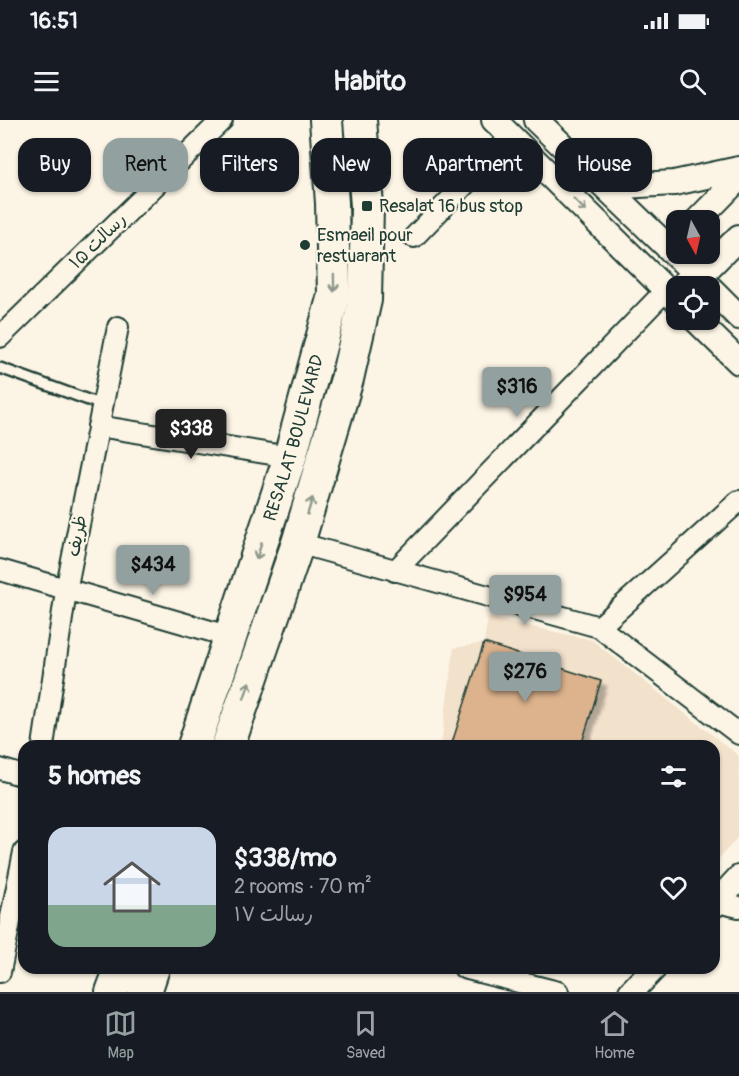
<!DOCTYPE html>
<meta charset="utf-8">
<style>
body{margin:0;font-family:Pangolin,"Playpen Sans Arabic",sans-serif;background:#20242c;color:#f1f3f6;height:100vh;display:flex;flex-direction:column;font-size:22px;white-space:nowrap}
*{box-sizing:border-box;margin:0}
p{font-size:20px;color:#9ea1a6}
.icon{flex:none;width:33px;height:33px;fill:none;stroke:currentColor;stroke-width:2;stroke-linecap:round;stroke-linejoin:round}
.map{position:relative;flex:1;overflow:hidden}
.side{position:absolute;left:18px;top:620px;width:702px;height:234px;display:flex;flex-direction:column;background:#171b24;border-radius:18px;box-shadow:0 2px 4px #0004}
.side>*{flex:none}
.banner{position:absolute;left:18px;top:18px;width:704px;height:54px;display:flex;gap:12px}
.needle{width:39px;rotate:172deg}
.fabs{position:absolute;left:666px;top:90px;display:grid;gap:12px}
.fabs a{display:grid;place-items:center;width:54px;height:54px;border-radius:12px;background:#171b24;box-shadow:0 2px 4px #0004;font-size:30px}
.price{position:absolute;translate:-50% -51px;padding:0 14px;border-radius:6px;background:#92a19f;color:#111;font-size:20px;line-height:39px;filter:drop-shadow(0 2px 3px #0008)}
.price::after{content:'';position:absolute;left:50%;top:36px;width:18px;height:14px;margin-left:-9px;background:inherit;clip-path:polygon(0 0,100% 0,50% 100%)}
.price.current{background:#222;color:#fff}
ul{padding:0;list-style:none}
li{display:flex;align-items:center;gap:18px;height:150px;padding:0 30px}
li span{display:grid;place-items:center;flex:none;width:168px;height:120px;border-radius:18px;color:#555}
li>.icon{margin-inline-start:auto}
span .icon{width:72px;height:72px;fill:#fffc;stroke-width:1}
li b{font-size:26px}
h2{display:flex;justify-content:space-between;align-items:center;height:72px;padding:0 30px;font-size:26px}
.chip{padding:0 21px;border-radius:18px;background:#171b24;box-shadow:0 2px 4px #0004;font-size:21px;line-height:54px}
.chip.current{background:#92a19f;color:#111}
.status{display:flex;justify-content:space-between;align-items:center;height:42px;padding:0 30px;background:#171b24;direction:ltr}
.status svg{height:16px;fill:currentColor}
header{display:flex;justify-content:space-between;align-items:center;height:78px;padding:0 30px;background:#171b24;font-size:27px;font-weight:700}
.menu{display:flex;justify-content:space-around;align-items:center;height:84px;border-top:2px solid #363941;background:#171b24;font-size:16px;color:#9ea1a6}
.menu a{display:grid;justify-items:center;gap:3px}
.menu .current{color:#92a19f}
.map>svg:first-child{display:block}
.built{fill:#f2e1cb}
.building{fill:#dcb38d;stroke:#1f3d34;stroke-width:1.5;filter:url(#shadow)}
.lines{fill:none;stroke-linecap:round;stroke-linejoin:round}
.service-casing{stroke:#1f3d34;stroke-width:14}
.minor-casing{stroke:#1f3d34;stroke-width:24}
.tertiary-casing{stroke:#1f3d34;stroke-width:28}
.primary-casing{stroke:#1f3d34;stroke-width:36}
.service{stroke:#fcf5e5;stroke-width:9}
.minor{stroke:#fcf5e5;stroke-width:20}
.tertiary{stroke:#fcf5e5;stroke-width:24}
.primary{stroke:#fcf5e5;stroke-width:32}
.oneway{stroke:#8e998c}
.poi-dot{fill:#1f3d34;stroke:#fcf5e5;stroke-width:2}
.labels{text-anchor:middle;dominant-baseline:central;stroke-width:4.5;stroke-linejoin:round;paint-order:stroke}
.poi-label{font-size:18px;fill:#1f3d34;stroke:#fcf5e5;text-anchor:start}
.street-label{font-size:18px;fill:#1f3d34;stroke:#fcf5e5}
</style>
<div class="status"><b>16:51</b><svg viewBox="0 0 49 12"><path d="M0 12V9h3v3zM5 12V6h3v6zM10 12V3h3v9zM15 12V0h3v12zM26 1h20v11H26zM47 4h2v5h-2z"/></svg></div>
<header><svg class="icon" aria-label="menu" viewBox="0 0 24 24"><path d="M4 6h16M4 12h16M4 18h16"/></svg>Habito<svg class="icon" aria-label="search" viewBox="0 0 24 24"><circle cx="10" cy="10" r="6"/><path d="M15 15l6 6"/></svg></header>
<div class="map">
<svg width="739" height="872" viewBox="0 0 739 872">
<defs>
<filter id="shadow"><feDropShadow dx="5.5" dy="5.5" stdDeviation="1.5" flood-color="#0004"/></filter>
</defs>
<rect width="100%" height="100%" fill="#fcf5e5"/>
<filter id="ink" filterUnits="userSpaceOnUse"><feTurbulence type="fractalNoise" baseFrequency=".0167" numOctaves="2"/><feDisplacementMap in="SourceGraphic" scale="12" xChannelSelector="R" yChannelSelector="G"/><feConvolveMatrix kernelMatrix="1 2 1 2 8 2 1 2 1" color-interpolation-filters="sRGB"/></filter>
<g filter="url(#ink)">
<!-- built -->
<path class="built" d="M 488,497 L 592,520 L 739,636 L 739,716 L 714,744 L 714,626 L 441,626 L 454,528 L 484,523 Z"/>
<!-- building -->
<path class="building" d="M 484,523 L 601,561 L 581,626 L 451,626 Z"/>
<g class="lines">
<!-- service casing -->
<g class="service-casing">
<path id="service" d="M 0,248 L 102,285"/>
</g>
<!-- minor casing -->
<g class="minor-casing">
<path id="minor" d="M 414,117 L 511,17
M 0,217 L 222,0
M 98,306 L 290,337
M 298,423 L 599,507 L 739,614
M 0,450 L 231,517
M 395,451 L 666,170
M 599,507 L 739,381
M 43,626 L 66,471 L 118,207
M 0,649 L 24,656
M 717,782 L 739,787
M 464,848 L 558,872
M 0,852 L 24,732"/>
</g>
<!-- tertiary casing -->
<g class="tertiary-casing">
<path id="tertiary" d="M 494,0 L 676,180
M 536,0 L 708,166
M 606,67 L 674,63 L 739,49
M 698,100 L 739,58
M 684,163 L 699,157 L 739,117
M 710,168 L 739,197
M 696,200 L 739,242
M 714,785 L 739,758
M 631,872 L 654,848"/>
</g>
<!-- primary casing -->
<g class="primary-casing">
<g id="primary">
<path id="s1" d="M 194,626 L 290,337 L 334,175 L 332,83 L 326,0"/>
<path d="M 228,626 L 298,423 L 347,259 L 365,180 L 367,86 L 360,0"/>
<path d="M 112,872 L 121,848"/>
<path d="M 145,872 L 153,848"/>
</g>
</g>
<!-- service -->
<use href="#service" class="service"/>
<!-- minor -->
<use href="#minor" class="minor"/>
<!-- tertiary -->
<use href="#tertiary" class="tertiary"/>
<!-- primary -->
<use href="#primary" class="primary"/>
</g>
<!-- one-way arrows -->
<defs><path id="oneway-shaft" d="M-6 0H5M1.5-3L5.5 0L1.5 3" fill="none" stroke-width="1.6" stroke-linecap="round" stroke-linejoin="round" transform="scale(1.5)"/></defs>
<g class="oneway">
<use href="#oneway-shaft" transform="translate(580 85) rotate(45)"/>
<use href="#oneway-shaft" transform="translate(334 163) rotate(89)"/>
<use href="#oneway-shaft" transform="translate(310 386) rotate(-73)"/>
<use href="#oneway-shaft" transform="translate(259 431) rotate(108)"/>
<use href="#oneway-shaft" transform="translate(247 570) rotate(-71)"/>
</g>
</g>
<!-- markers -->
<g class="poi-dot">
<rect x="361" y="80" width="12" height="12" rx="3"/>
<circle cx="305" cy="125" r="6"/>
</g>
<g class="labels">
<!-- poi labels -->
<g class="poi-label">
<text x="379" y="86">Resalat 16 bus stop</text>
<text x="317" y="115">Esmaeil pour<tspan x="317" dy="21">restuarant</tspan></text>
</g>
<!-- street labels -->
<g class="street-label">
<text transform="translate(98 121) rotate(-44)">رسالت ۱۵</text>
<text stroke="none"><textPath href="#s1" startOffset="324">RESALAT BOULEVARD</textPath></text>
<text transform="translate(77 416) rotate(-79)">ظریف</text>
</g>
</g>
</svg>
<div class="fabs">
<a><svg class="needle" viewBox="-14 -14 28 28"><path d="M0-13l5 13h-10z" fill="#e53935"/><path d="M0 13l5-13h-10z" fill="#9ea1a6"/></svg></a>
<a><svg class="icon" aria-label="locate" viewBox="0 0 24 24"><circle cx="12" cy="12" r="6"/><path d="M12 2v4M12 18v4M2 12h4M18 12h4"/></svg></a>
</div>
<b class="price" style="left:517px;top:298px">$316</b>
<b class="price current" style="left:191px;top:340px">$338</b>
<b class="price" style="left:153px;top:476px">$434</b>
<b class="price" style="left:525px;top:506px">$954</b>
<b class="price" style="left:525px;top:583px">$276</b>
<div class="banner">
<a class="chip">Buy</a>
<a class="chip current">Rent</a>
<a class="chip">Filters</a>
<a class="chip">New</a>
<a class="chip">Apartment</a>
<a class="chip">House</a>
</div>
<section class="side">
<h2>5 homes<svg class="icon" aria-label="filters" viewBox="0 0 24 24"><path d="M4 7h16M4 17h16"/><circle cx="9" cy="7" r="2"/><circle cx="15" cy="17" r="2"/></svg></h2>
<ul>
<li><span style="background:linear-gradient(#c9d6e8 65%,#7fa58c 0)"><svg class="icon" aria-label="home" viewBox="0 0 24 24"><path d="M3 11l9-7 9 7M6 9v11h12V9"/></svg></span><div><b>$338/mo</b><p>2 rooms · 70 m²</p><p>رسالت ۱۷</p></div><svg class="icon" aria-label="heart" viewBox="0 0 24 24"><path d="M12 20l-8-8c-3-5 5-10 8-4 3-6 11-1 8 4z"/></svg></li>
</ul>
</section>
</div>
<nav class="menu">
<a class="current"><svg class="icon" aria-label="map" viewBox="0 0 24 24"><path d="M3 6l6-2 6 2 6-2v14l-6 2-6-2-6 2zM9 4v14M15 6v14"/></svg>Map</a>
<a><svg class="icon" aria-label="saved" viewBox="0 0 24 24"><path d="M7 4h10v16l-5-4-5 4z"/></svg>Saved</a>
<a><svg class="icon" aria-label="home" viewBox="0 0 24 24"><path d="M3 11l9-7 9 7M6 9v11h12V9"/></svg>Home</a>
</nav>
